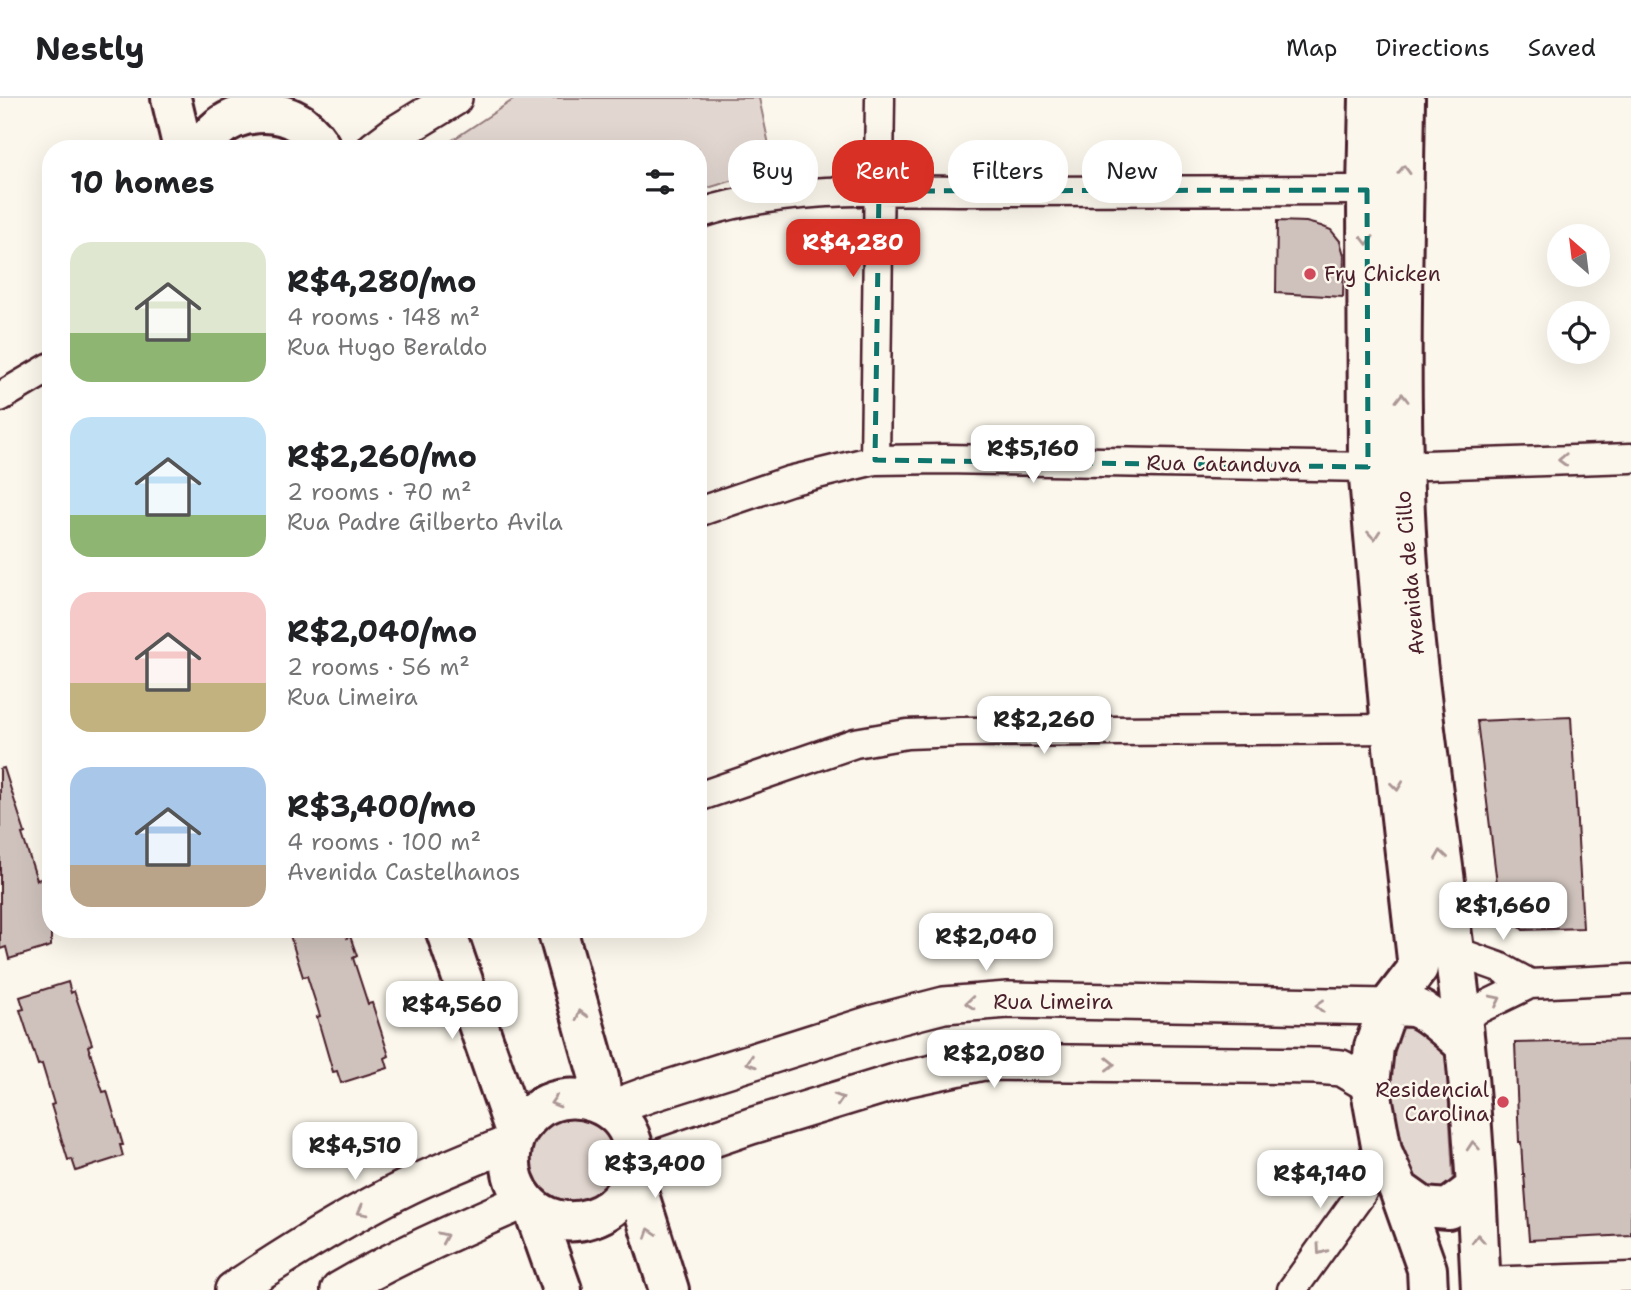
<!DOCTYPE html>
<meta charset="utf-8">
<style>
body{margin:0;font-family:"Shantell Sans",sans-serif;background:#f2f2f2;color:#202124;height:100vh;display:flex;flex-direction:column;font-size:26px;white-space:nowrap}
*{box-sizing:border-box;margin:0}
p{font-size:23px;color:#757577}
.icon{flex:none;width:38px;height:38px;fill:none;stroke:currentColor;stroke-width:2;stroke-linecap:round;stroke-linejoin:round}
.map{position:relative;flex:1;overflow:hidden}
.panel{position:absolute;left:42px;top:42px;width:665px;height:798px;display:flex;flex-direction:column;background:#fff;border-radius:28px;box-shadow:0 7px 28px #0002}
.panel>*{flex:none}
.hud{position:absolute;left:728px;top:42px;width:665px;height:63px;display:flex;gap:14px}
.needle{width:46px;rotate:332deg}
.fabs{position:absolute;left:1547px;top:126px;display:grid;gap:14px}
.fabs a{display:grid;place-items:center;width:63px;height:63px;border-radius:50%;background:#fff;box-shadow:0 7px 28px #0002;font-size:35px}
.price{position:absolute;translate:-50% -60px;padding:0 16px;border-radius:14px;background:#fff;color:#222;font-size:23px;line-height:46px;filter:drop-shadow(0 2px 4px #0008)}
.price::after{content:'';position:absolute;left:50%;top:42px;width:21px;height:16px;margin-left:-10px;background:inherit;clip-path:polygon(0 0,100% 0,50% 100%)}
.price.current{background:#d93025;color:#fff}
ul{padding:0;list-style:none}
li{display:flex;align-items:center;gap:21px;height:175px;padding:0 28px}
li span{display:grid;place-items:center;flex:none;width:196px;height:140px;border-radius:21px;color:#555}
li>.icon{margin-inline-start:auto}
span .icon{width:84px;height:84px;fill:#fffc;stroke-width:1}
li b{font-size:30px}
h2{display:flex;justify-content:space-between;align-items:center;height:84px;padding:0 28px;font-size:30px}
.chip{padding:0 24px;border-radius:28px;background:#fff;box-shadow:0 7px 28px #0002;font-size:24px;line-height:63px}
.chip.current{background:#d93025;color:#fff}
header{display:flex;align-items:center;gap:42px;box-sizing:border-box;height:98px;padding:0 35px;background:#fff;border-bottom:2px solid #e0e0e0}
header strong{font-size:33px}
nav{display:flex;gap:38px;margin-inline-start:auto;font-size:24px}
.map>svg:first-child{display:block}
.green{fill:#e2d7d0;stroke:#967b7e;stroke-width:2}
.building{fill:#cfc2bc;stroke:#4a1f2b;stroke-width:2}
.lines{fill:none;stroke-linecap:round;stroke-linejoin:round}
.minor-casing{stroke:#4a1f2b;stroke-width:33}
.tertiary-casing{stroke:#4a1f2b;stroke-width:40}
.secondary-casing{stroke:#4a1f2b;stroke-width:44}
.primary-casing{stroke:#4a1f2b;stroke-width:44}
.minor{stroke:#fbf7ec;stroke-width:28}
.tertiary{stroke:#fbf7ec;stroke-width:35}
.secondary{stroke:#fbf7ec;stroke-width:38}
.primary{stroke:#fbf7ec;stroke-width:38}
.oneway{stroke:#ab9695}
.marked{fill:none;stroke:#0f766e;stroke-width:5;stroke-dasharray:14 9;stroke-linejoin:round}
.poi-dot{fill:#d1495b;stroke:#fbf7ec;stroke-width:2.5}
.labels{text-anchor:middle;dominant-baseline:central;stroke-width:5;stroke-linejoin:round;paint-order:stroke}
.poi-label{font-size:21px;fill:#4a1f2b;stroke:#fbf7ec;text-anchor:start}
.street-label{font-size:21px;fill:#4a1f2b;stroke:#fbf7ec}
</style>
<header>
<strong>Nestly</strong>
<nav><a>Map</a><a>Directions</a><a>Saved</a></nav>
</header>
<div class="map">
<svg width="1631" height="1192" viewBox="0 0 1631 1192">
<rect width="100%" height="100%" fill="#fbf7ec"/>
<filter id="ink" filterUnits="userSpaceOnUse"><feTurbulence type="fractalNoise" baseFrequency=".0143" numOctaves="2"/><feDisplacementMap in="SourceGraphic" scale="14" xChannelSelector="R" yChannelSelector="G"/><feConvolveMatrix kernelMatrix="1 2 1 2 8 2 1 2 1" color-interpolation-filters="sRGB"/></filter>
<g filter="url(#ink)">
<!-- green -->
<path class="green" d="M 516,0 L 759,0 L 774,70 L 698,93 L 698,51 L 439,51 Z
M 1426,928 L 1446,954 L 1453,1080 L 1443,1093 L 1421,1094 L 1408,1085 L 1387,1012 L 1387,963 L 1394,938 L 1404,930 Z
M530 1060a43 43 0 1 1 86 0a43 43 0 1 1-86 0Z"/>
<!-- building -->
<path class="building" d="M 1277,123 L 1306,124 L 1321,128 L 1331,132 L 1340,143 L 1344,157 L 1343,199 L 1276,195 Z
M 1571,619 L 1583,830 L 1523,832 L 1500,810 L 1477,623 Z
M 4,670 L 25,735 L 22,736 L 37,782 L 41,781 L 51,814 L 51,848 L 9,861 L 6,849 L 0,851 L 0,671 Z
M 288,831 L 344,831 L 347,840 L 350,838 L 357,858 L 353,860 L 368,906 L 372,905 L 389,958 L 385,960 L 388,970 L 341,985 L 337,973 L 333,974 L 317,919 L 320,918 L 307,878 L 303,879 Z
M 68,884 L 71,895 L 74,893 L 92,946 L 88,948 L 103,994 L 107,993 L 123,1047 L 120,1047 L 123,1058 L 76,1073 L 72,1061 L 68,1062 L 51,1007 L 54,1006 L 42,966 L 38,967 L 20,912 L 24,911 L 20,899 Z
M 1631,942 L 1631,1137 L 1529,1142 L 1524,1076 L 1523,1076 L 1521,1044 L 1519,1044 L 1515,945 Z"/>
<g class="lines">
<!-- minor casing -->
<g class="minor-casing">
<path id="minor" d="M 698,116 C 790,86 894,93 989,93 C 1115,92 1241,92 1367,92
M 0,299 L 51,269
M 875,362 L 880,0
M 698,414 L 789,383 L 875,362 L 944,361 L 1368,369 L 1631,360
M 698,699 L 855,645 L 907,636 L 962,634 L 1391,631
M 1454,853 L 1499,869 L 1530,886
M 1462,919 L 1530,886 L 1631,881
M 1480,1184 L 1631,1179
M 1292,1192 L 1361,1096 L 1382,1053"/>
</g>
<!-- tertiary casing -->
<g class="tertiary-casing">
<path id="tertiary" d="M 375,51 L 395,36 L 454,0
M 609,1011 L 647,997 L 874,925 L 944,907 L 1008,902 L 1388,909
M 634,1068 L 751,1028 L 905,981 L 984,964 L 1317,968 L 1341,970 L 1370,987
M 233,1192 C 290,1154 347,1118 409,1088 C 443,1072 478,1058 513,1044
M 339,1192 C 399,1157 462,1130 526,1102"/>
</g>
<!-- secondary casing -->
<g class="secondary-casing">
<path id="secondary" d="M 171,0 L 183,51
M 202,51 C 206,45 210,38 215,33 C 237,12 276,9 301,26 C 310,33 317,41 322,51
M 445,831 L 516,1036 C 510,1051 509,1067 514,1082 C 541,1157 652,1121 632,1044 C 622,1006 574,989 541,1009 C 530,1016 523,1025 516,1036
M 557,831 L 599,980 L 601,993 L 601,1007
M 633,1078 L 669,1192
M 533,1110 L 562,1192"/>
</g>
<!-- primary casing -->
<g class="primary-casing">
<path id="primary" d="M 1369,0 L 1367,92 L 1368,369 L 1391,631 L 1418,870 L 1388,909
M 1405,0 C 1403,168 1396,337 1411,505 C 1424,653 1450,800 1465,947 C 1470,995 1473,1042 1476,1090 L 1448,1111 L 1423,1109 L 1399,1092 L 1382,1053 L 1370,987 L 1374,949 L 1388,909 C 1397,909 1407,907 1416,910 C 1430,915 1453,937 1465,947
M 1476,1090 L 1481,1192
M 1399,1092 L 1427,1171 L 1428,1192"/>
</g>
<!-- minor -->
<use href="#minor" class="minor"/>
<!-- tertiary -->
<use href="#tertiary" class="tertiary"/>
<!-- secondary -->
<use href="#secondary" class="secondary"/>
<!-- primary -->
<use href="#primary" class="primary"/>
</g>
<!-- one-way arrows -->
<defs><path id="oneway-chevron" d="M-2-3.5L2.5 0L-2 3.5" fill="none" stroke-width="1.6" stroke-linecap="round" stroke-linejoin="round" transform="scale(1.75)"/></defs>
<g class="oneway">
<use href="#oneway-chevron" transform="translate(1404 72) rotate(-89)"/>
<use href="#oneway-chevron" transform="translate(1367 142) rotate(90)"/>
<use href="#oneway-chevron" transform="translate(1402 300) rotate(-90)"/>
<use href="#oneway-chevron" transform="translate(1563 362) rotate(178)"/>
<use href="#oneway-chevron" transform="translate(1374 437) rotate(85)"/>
<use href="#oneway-chevron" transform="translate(1397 688) rotate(83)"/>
<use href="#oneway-chevron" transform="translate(1441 757) rotate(-98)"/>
<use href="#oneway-chevron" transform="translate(1496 902) rotate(-26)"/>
<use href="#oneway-chevron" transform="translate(970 905) rotate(175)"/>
<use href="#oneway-chevron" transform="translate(1320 908) rotate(-179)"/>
<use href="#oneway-chevron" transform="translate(581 917) rotate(-106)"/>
<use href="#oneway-chevron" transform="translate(751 964) rotate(162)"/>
<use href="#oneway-chevron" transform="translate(1110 966) rotate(1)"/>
<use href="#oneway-chevron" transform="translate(839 1001) rotate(-17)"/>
<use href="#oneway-chevron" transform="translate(555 1004) rotate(164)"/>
<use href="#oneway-chevron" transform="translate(1473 1048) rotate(-94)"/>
<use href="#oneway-chevron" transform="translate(362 1113) rotate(152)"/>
<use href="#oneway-chevron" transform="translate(650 1135) rotate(-108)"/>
<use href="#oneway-chevron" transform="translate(443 1139) rotate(-24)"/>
<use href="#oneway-chevron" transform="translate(1478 1141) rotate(-93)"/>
<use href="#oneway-chevron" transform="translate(1321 1152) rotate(125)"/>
</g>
</g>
<!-- marked area -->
<path class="marked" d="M 1367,92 L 1368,369 L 875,362 L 879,93 Z"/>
<!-- markers -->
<g class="poi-dot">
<circle cx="1310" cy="176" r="7"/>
<circle cx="1503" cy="1004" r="7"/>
</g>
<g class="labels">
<!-- poi labels -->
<g class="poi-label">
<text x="1324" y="176">Fry Chicken</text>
<text x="1489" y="992" text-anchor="end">Residencial<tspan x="1489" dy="24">Carolina</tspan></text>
</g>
<!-- street labels -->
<g class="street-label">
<text transform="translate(1224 366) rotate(1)">Rua Catanduva</text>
<text transform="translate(1410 475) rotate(-95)">Avenida de Cillo</text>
<text x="1053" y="904">Rua Limeira</text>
</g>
</g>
</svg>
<div class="fabs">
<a><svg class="needle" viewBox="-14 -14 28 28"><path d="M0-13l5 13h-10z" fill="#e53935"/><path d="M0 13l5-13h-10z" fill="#757577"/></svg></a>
<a><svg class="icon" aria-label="locate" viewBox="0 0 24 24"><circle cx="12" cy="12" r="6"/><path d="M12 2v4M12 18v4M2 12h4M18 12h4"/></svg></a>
</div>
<b class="price current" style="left:853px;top:181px">R$4,280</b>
<b class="price" style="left:1033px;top:387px">R$5,160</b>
<b class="price" style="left:1044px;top:658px">R$2,260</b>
<b class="price" style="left:1503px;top:844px">R$1,660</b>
<b class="price" style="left:986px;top:875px">R$2,040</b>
<b class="price" style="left:452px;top:943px">R$4,560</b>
<b class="price" style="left:994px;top:992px">R$2,080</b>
<b class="price" style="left:355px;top:1084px">R$4,510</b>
<b class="price" style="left:655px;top:1102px">R$3,400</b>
<b class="price" style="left:1320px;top:1112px">R$4,140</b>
<div class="hud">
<a class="chip">Buy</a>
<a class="chip current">Rent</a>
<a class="chip">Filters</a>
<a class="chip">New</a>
</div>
<section class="panel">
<h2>10 homes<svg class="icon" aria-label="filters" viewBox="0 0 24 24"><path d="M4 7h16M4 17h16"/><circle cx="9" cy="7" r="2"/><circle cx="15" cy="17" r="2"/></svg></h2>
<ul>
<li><span style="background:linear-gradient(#dfe7d0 65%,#8fb573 0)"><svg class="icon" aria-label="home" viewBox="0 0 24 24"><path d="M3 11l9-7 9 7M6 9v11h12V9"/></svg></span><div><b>R$4,280/mo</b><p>4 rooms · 148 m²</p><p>Rua Hugo Beraldo</p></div></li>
<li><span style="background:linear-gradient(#bfe0f5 70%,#8fb573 0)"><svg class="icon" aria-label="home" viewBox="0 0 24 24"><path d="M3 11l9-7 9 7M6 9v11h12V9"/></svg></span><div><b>R$2,260/mo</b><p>2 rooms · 70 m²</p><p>Rua Padre Gilberto Avila</p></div></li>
<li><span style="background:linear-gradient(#f6c9c9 65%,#c2b280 0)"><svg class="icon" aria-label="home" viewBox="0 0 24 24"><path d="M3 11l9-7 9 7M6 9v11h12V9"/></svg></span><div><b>R$2,040/mo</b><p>2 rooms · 56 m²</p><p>Rua Limeira</p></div></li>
<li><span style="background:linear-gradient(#a9c7e8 70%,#b9a48a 0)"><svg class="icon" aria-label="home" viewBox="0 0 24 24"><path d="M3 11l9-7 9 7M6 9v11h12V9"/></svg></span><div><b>R$3,400/mo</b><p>4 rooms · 100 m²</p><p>Avenida Castelhanos</p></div></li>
</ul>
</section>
</div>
